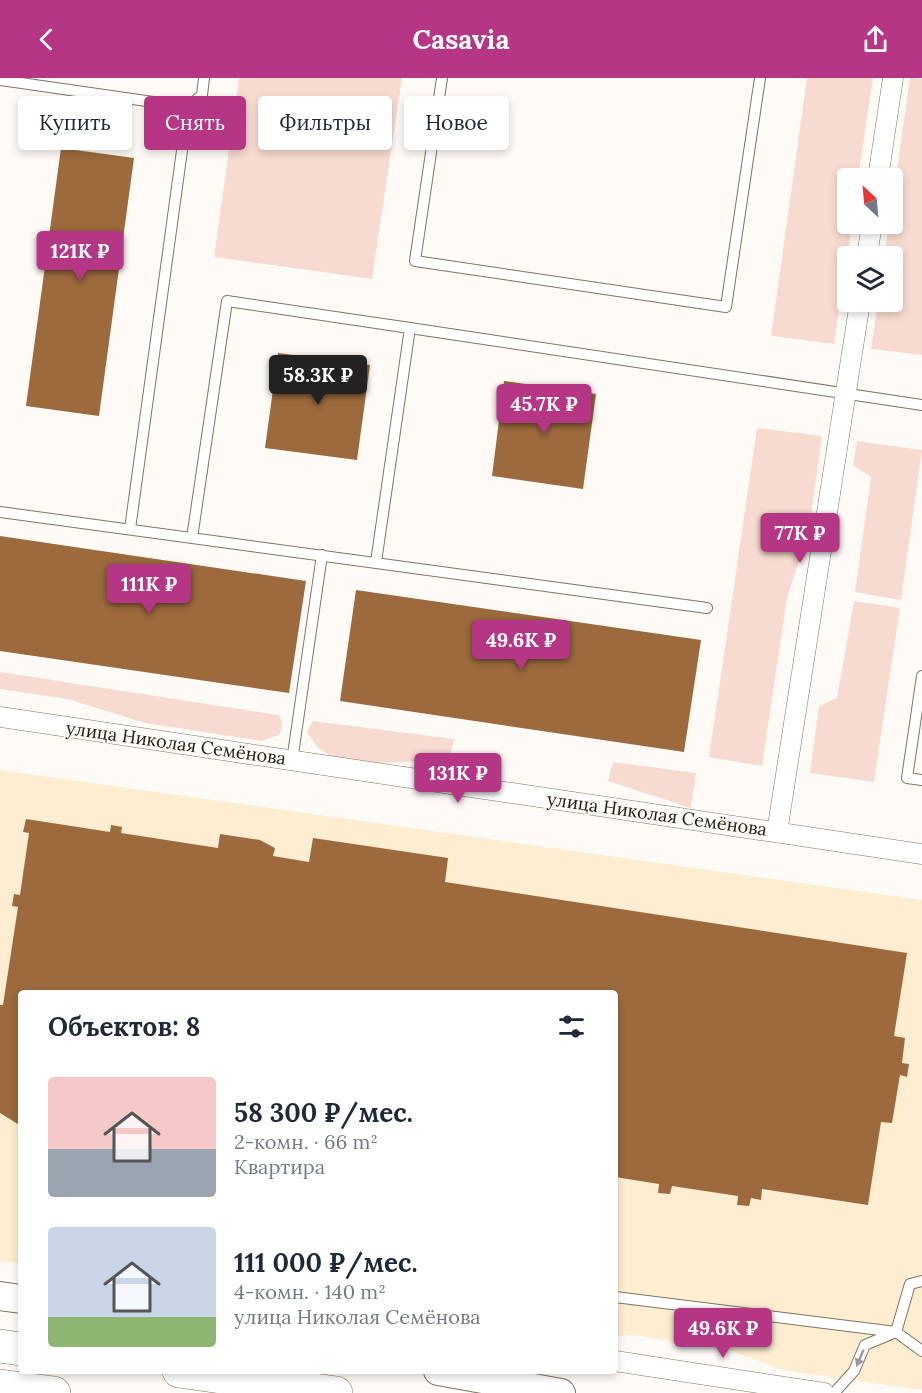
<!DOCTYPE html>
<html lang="ru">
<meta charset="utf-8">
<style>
body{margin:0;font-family:Lora,serif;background:#f2f2f3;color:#1f2937;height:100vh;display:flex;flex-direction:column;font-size:22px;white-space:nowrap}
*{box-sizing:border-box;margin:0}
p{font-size:20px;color:#747a83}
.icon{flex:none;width:33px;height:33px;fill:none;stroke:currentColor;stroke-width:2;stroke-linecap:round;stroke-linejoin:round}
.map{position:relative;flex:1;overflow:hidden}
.panel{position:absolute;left:18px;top:912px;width:600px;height:384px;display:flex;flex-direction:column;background:#fff;border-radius:6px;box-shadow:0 3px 9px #0003}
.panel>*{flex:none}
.banner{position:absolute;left:18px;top:18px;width:600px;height:54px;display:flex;gap:12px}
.needle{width:39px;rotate:334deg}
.controls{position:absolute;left:837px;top:90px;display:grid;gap:12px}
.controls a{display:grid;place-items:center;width:66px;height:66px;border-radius:6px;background:#fff;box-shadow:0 3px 9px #0003;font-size:30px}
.price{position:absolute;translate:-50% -51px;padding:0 14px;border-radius:6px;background:#b43684;color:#fff;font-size:20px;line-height:39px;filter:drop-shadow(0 2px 3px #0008)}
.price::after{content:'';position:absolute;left:50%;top:36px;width:18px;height:14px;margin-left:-9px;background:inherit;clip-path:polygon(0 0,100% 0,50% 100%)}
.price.on{background:#222;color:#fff}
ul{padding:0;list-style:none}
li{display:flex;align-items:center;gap:18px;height:150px;padding:0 30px}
li span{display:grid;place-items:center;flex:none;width:168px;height:120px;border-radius:6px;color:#555}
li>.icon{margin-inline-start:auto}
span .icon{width:72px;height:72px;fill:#fffc;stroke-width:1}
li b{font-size:26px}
h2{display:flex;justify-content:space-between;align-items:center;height:72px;padding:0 30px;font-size:26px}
.chip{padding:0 21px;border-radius:6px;background:#fff;box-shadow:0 3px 9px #0003;font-size:21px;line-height:54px}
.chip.on{background:#b43684;color:#fff}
header{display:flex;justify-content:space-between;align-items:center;height:78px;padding:0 30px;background:#b43684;color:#fff;font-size:27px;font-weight:800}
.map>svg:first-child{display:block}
.built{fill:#feedd0}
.green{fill:#f8dbd0}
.building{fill:#9c6a3d}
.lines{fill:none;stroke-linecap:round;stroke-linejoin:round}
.service-casing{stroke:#807461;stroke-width:12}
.minor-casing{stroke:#807461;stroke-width:21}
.secondary-casing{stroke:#807461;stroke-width:30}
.trunk-casing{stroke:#807461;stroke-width:34}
.service{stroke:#fff;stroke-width:10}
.minor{stroke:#fff;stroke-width:20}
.secondary{stroke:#fff;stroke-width:28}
.trunk{stroke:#fff;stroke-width:33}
.oneway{fill:#9b9995}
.labels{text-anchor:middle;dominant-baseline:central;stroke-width:4.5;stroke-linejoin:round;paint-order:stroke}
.street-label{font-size:18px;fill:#201c14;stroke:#fefbf7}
</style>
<header><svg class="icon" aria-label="back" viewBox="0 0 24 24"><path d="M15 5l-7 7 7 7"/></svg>Casavia<svg class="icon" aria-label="share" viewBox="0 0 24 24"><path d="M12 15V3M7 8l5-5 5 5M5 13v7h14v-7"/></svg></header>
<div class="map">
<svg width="922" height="1315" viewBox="0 0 922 1315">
<rect width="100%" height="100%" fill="#fefbf7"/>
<!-- built -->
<path class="built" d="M 0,692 L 922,822 L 922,1312 L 783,1292 L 732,1273 L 634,1257 L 615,1258 L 615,915 L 21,915 L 21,1185 L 0,1183 Z"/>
<!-- green -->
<path class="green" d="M 239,0 L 402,0 L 372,201 L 214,179 Z
M 807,0 L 873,0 L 858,100 L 848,100 L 848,146 L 852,146 L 834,266 L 771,258 Z
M 910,0 L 922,1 L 922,277 L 871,271 L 878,224 L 892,224 L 892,178 L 884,178 L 889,146 L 892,146 L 893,120 Z
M 757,350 L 822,358 L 809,451 L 787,520 L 762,688 L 709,679 Z
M 857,363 L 922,372 L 901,522 L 855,514 L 871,399 L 853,387 Z
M 854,523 L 900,530 L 874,704 L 810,695 L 819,628 L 837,620 Z
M 0,594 L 279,637 C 283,645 283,649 279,657 L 262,663 L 145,645 L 68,621 L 0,611 Z
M 313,643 L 454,661 L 449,682 L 377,685 L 331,678 L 318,670 L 307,654 Z
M 613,684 L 696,695 L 691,730 L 608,703 Z"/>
<!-- building -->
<path class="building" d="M 61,70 L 134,80 L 99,338 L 26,328 Z
M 278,275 L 370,287 L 357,382 L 265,370 Z
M 504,303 L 596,316 L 583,411 L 492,398 Z
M 0,458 L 306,503 L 289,615 L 0,573 Z
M 356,512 L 701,562 L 684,674 L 340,623 Z
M 26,741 L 110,754 L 111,747 L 122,749 L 121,755 L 218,770 L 220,756 L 260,762 L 275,770 L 273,778 L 309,784 L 313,760 L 448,780 L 445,804 L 907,875 L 894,958 L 905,960 L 902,985 L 909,986 L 907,999 L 900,997 L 892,1045 L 881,1044 L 868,1127 L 762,1111 L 761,1122 L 751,1120 L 749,1128 L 737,1127 L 738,1118 L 672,1108 L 670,1116 L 658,1115 L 659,1106 L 615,1099 L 615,915 L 21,915 L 21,1048 L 0,1035 L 0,927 L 3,927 L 18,829 L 12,828 L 14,816 L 20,817 L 29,755 L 23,754 Z"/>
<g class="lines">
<!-- service casing -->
<g class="service-casing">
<path id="service" d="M 442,0 L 415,183 L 726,229 L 760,0
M 0,2 L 188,29 L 202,17 L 204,0
M 410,250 L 922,327
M 0,434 L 707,530
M 130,451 L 188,29
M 192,460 L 227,223 L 410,250 L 376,484
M 922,598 L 907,700 L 922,702
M 292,683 L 322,477
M 615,1219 L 896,1254 L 910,1206 L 922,1203
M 834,1315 L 854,1293 L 865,1267 L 896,1254 L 922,1273"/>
</g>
<!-- minor casing -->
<g class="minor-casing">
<path id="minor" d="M 878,100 L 893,0
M 867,178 L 872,146
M 0,639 L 922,776
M 777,754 L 860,224
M 615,1283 L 824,1315"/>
</g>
<!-- secondary casing -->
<g class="secondary-casing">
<path id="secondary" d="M 0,1218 L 21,1221
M 438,1293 L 561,1315"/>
</g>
<!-- trunk casing -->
<g class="trunk-casing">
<path id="trunk" d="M 0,1268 L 21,1271
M 179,1293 L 336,1315
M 0,1308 L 54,1315"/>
</g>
<!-- service -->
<use href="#service" class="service"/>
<!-- minor -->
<use href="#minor" class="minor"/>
<!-- secondary -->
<use href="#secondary" class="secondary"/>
<!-- trunk -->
<use href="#trunk" class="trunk"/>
</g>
<!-- one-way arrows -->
<defs><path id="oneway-solid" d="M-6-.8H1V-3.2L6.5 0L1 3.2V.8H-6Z" transform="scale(1.5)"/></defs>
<use class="oneway" href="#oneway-solid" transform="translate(860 1280) rotate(113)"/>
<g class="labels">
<!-- street labels -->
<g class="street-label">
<text transform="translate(176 665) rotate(8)">улица Николая Семёнова</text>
<text transform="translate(657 736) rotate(8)">улица Николая Семёнова</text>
</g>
</g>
</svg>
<div class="controls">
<a><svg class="needle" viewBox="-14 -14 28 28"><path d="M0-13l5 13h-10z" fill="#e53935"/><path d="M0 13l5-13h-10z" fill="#747a83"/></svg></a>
<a><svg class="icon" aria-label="layers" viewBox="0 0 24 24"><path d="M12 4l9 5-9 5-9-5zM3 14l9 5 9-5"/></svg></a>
</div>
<b class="price" style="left:80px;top:204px">121K ₽</b>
<b class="price on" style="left:318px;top:328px">58.3K ₽</b>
<b class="price" style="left:544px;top:357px">45.7K ₽</b>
<b class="price" style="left:800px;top:486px">77K ₽</b>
<b class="price" style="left:149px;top:537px">111K ₽</b>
<b class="price" style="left:521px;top:593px">49.6K ₽</b>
<b class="price" style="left:458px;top:726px">131K ₽</b>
<b class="price" style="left:723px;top:1281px">49.6K ₽</b>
<div class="banner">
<a class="chip">Купить</a>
<a class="chip on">Снять</a>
<a class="chip">Фильтры</a>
<a class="chip">Новое</a>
</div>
<section class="panel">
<h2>Объектов: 8<svg class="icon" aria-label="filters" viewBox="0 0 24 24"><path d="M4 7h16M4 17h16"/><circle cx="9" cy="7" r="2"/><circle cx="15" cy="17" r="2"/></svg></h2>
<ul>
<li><span style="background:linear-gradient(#f6c9c9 60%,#9aa5b1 0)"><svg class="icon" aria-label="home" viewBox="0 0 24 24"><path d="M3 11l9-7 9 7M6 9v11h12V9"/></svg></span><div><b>58 300 ₽/мес.</b><p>2-комн. · 66 m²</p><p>Квартира</p></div></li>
<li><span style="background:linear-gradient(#c9d6e8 75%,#8fb573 0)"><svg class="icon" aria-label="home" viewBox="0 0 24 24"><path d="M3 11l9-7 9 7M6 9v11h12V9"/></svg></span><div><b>111 000 ₽/мес.</b><p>4-комн. · 140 m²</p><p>улица Николая Семёнова</p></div></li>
</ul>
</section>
</div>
